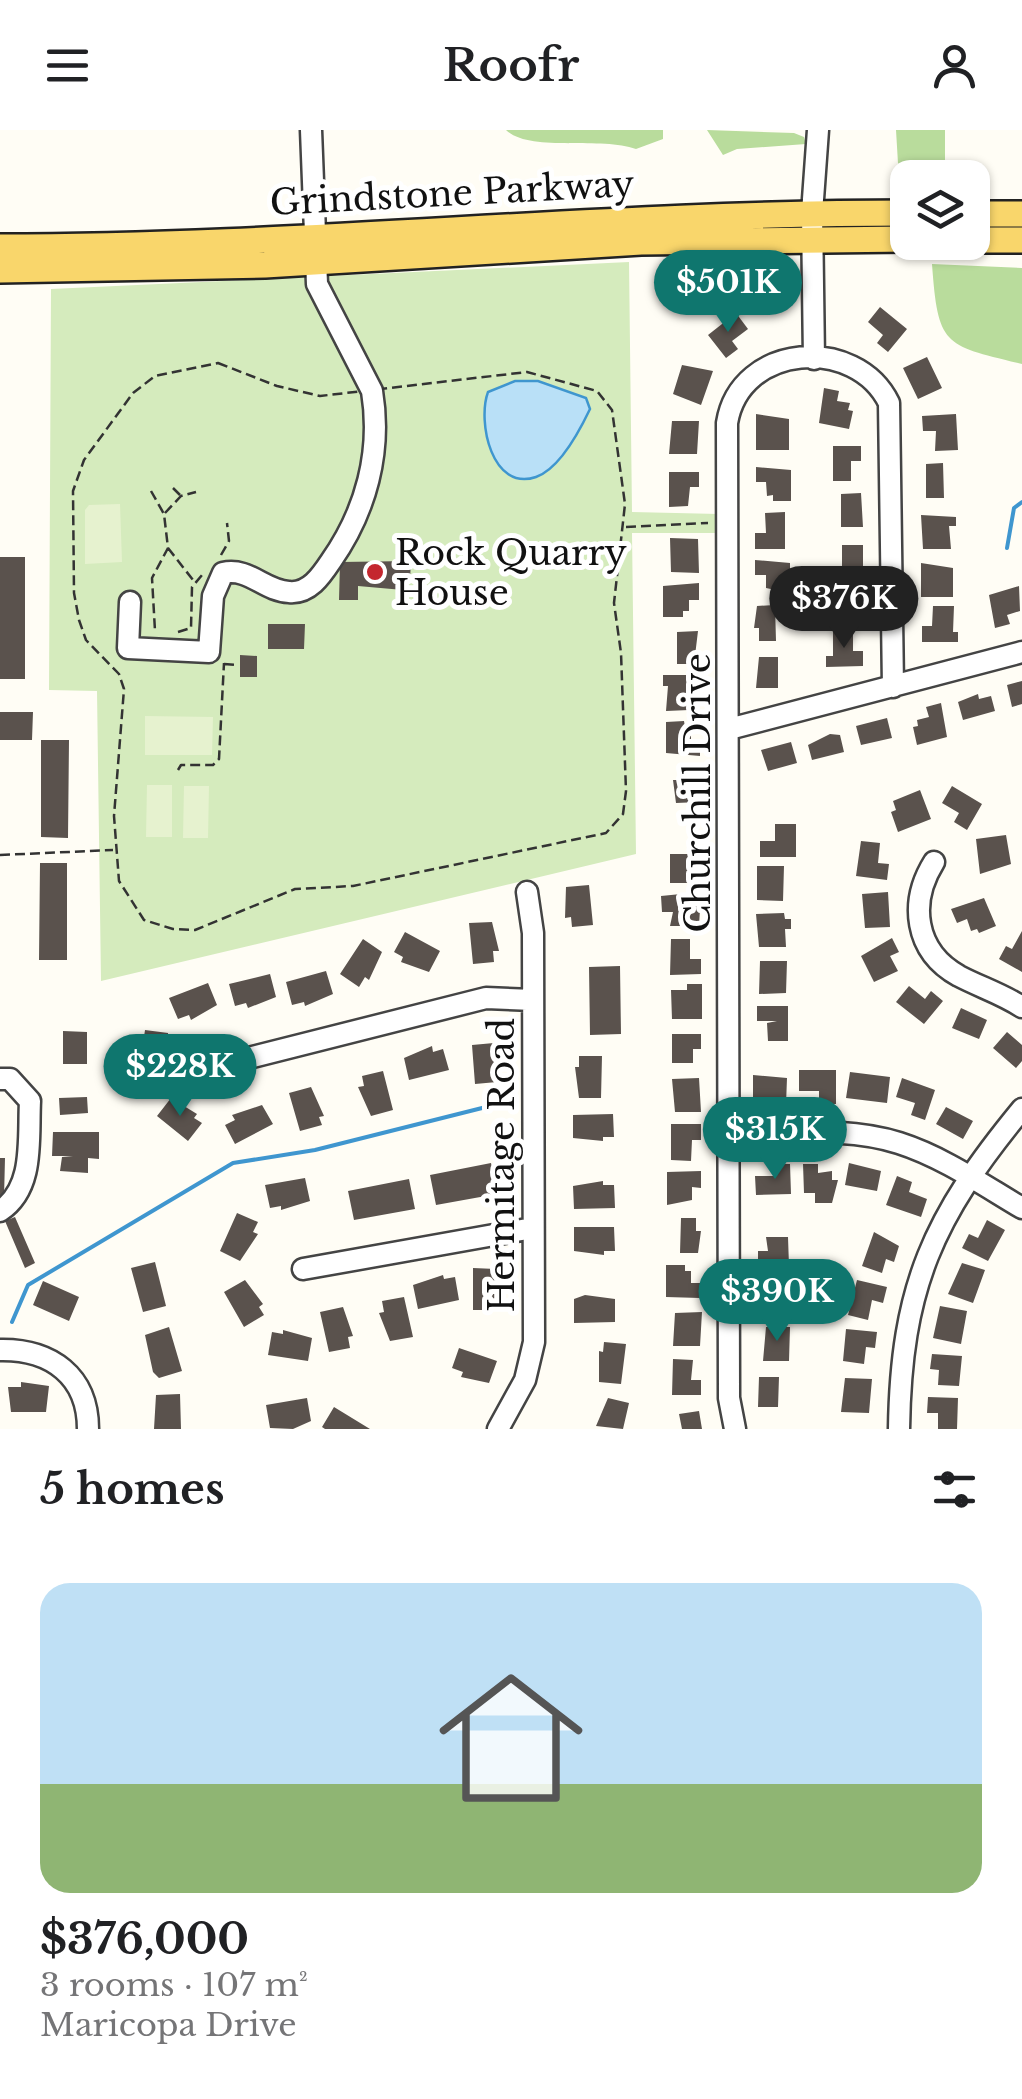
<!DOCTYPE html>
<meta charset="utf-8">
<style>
body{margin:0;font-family:"Libre Baskerville",serif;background:#f6f6f6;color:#202124;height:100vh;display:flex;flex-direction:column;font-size:38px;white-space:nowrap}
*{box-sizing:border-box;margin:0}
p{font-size:32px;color:#757577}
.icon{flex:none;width:55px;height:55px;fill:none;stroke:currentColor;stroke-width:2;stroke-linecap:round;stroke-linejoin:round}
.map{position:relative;height:1299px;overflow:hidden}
.details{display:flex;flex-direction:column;background:#fff;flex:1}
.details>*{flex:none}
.buttons{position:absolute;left:890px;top:30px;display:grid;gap:20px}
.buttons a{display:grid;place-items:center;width:100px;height:100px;border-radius:20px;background:#fff;box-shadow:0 2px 8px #0004;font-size:50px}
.price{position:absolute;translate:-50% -85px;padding:0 22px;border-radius:35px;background:#0f766e;color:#fff;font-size:32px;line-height:65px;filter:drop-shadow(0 2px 5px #0008)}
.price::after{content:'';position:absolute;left:50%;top:60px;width:30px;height:22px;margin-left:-15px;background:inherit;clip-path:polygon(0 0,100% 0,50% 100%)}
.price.active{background:#222;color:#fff}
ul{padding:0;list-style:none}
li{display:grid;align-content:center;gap:20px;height:530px;padding:0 40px}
li span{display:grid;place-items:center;height:310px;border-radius:30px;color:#555}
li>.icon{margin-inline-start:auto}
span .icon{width:180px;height:180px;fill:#fffc;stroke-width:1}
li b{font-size:42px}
h2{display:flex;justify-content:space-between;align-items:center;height:120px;padding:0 40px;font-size:42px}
header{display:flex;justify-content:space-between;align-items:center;height:130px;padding:0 40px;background:#fff;font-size:45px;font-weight:600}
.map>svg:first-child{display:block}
.green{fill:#d5ebbd}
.forest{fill:#b9dc9c}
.pitch{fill:#e6f2cf}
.water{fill:#b9e0f7;stroke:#3f96cf;stroke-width:2.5}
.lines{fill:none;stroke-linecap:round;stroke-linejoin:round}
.stream{stroke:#3f96cf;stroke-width:4}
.building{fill:#5a524d}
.minor-casing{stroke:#444;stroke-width:25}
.major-casing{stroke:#222;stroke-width:30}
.path{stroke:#333;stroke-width:2.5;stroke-dasharray:10 5;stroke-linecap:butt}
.minor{stroke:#fff;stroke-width:20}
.major{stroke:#f9d66b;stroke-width:25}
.poi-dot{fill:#c4262e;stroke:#fff;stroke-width:4}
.labels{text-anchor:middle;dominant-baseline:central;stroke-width:10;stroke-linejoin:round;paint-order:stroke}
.street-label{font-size:35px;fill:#111;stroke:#fff}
.poi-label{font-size:35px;fill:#111;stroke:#fff;text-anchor:start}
</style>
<header><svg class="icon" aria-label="menu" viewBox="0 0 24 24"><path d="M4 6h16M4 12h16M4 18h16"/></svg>Roofr<svg class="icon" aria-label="person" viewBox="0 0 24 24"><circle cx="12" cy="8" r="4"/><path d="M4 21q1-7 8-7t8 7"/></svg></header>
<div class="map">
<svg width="1022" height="1299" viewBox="0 0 1022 1299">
<rect width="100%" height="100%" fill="#fffdf5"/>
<!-- green -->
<path class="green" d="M 629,132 L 632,382 L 719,384 L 719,403 L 632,403 L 636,724 L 101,851 L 97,561 L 49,560 L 51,159 Z"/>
<!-- forest -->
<path class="forest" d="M 506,0 L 663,0 L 663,9 L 636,19 C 601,6 530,23 506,0 Z
M 707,0 L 794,3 L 804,7 L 806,14 L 737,19 L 723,25 Z
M 896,0 L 945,0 L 945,31 L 899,50 Z
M 932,134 L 1022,138 L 1022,234 C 944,215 938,217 932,134 Z"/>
<!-- pitch -->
<path class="pitch" d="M 120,374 L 122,432 L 85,434 L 85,380 L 89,375 Z
M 145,586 L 213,587 L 212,625 L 145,625 Z
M 147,655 L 172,655 L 172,707 L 146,707 Z
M 184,656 L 209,656 L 208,708 L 183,708 Z"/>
<!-- water -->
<path class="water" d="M 515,251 L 538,251 L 586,268 L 590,279 C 580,300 559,339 536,347 C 492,362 477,292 488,262 Z"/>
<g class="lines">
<!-- stream -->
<path class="stream" d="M 1007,418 L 1014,378 L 1022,372
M 12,1192 L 28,1155 L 233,1033 L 315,1020 L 502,973"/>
</g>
<!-- building -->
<path class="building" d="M 880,177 L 907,199 L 888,222 L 877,213 L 883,205 L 868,192 Z
M 736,183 L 748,199 L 732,211 L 738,219 L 726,228 L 708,205 Z
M 927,227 L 942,258 L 918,269 L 903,238 Z
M 682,235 L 713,241 L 701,275 L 673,264 Z
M 824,258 L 839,261 L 837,271 L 850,273 L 848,280 L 853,281 L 849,299 L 819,293 Z
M 756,284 L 789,289 L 789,320 L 756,320 Z
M 956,284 L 958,320 L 935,321 L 936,301 L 923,301 L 922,286 Z
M 672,291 L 699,291 L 697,324 L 669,324 Z
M 833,316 L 861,316 L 861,331 L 851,331 L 851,351 L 833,351 Z
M 943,333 L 944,368 L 926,368 L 926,334 Z
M 756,337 L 791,340 L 791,371 L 773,371 L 773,365 L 767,366 L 766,352 L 756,352 Z
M 669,342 L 699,342 L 699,357 L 690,357 L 688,376 L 669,377 Z
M 861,363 L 863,397 L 841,397 L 841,364 Z
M 785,382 L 785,419 L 755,419 L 755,403 L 766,403 L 765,383 Z
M 921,385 L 956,387 L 956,396 L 949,396 L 951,419 L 923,419 Z
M 670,408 L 698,409 L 699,443 L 671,442 Z
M 842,415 L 863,415 L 863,445 L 842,445 Z
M 0,427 L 25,427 L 25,549 L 0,549 Z
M 755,430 L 790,433 L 790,463 L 766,458 L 766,445 L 755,445 Z
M 411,431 L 410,450 L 404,450 L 403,460 L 358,456 L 358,470 L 339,470 L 340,432 Z
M 921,433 L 953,438 L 953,467 L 921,467 Z
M 699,453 L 699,470 L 689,470 L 689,481 L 683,481 L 683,487 L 663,487 L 663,456 Z
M 1019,456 L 1020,481 L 1007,485 L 1010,494 L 995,498 L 989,465 Z
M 841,457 L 862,458 L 864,492 L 840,491 Z
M 775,475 L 776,511 L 759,511 L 759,498 L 754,498 L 757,476 Z
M 933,476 L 954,476 L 953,502 L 958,502 L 958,512 L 922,512 L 922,496 L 932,496 Z
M 268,494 L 305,494 L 304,519 L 268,519 Z
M 698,501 L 694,534 L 677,534 L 677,502 Z
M 833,501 L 853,501 L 853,521 L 863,521 L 863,536 L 826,537 L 826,526 L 833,526 Z
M 240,525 L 257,526 L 257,547 L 240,547 Z
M 759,527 L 778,527 L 778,558 L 756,558 Z
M 663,545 L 700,545 L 700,561 L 691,561 L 689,580 L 666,581 L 668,556 L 663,556 Z
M 1022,551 L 1022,574 L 1012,577 L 1007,555 Z
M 978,564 L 979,569 L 991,566 L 995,581 L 963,590 L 958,572 Z
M 941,573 L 947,607 L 917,615 L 913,597 L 918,596 L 917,590 L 929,587 L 926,577 Z
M 0,582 L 33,582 L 32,610 L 0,610 Z
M 887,588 L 892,608 L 861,615 L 856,596 Z
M 684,591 L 685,597 L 691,597 L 691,610 L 700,610 L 700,626 L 666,623 L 666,592 Z
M 830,604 L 840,605 L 844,622 L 812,630 L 808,615 Z
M 41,610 L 69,610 L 68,708 L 41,707 Z
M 791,612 L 797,633 L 768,641 L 761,620 Z
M 699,637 L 702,667 L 699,672 L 676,673 L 673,650 L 680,650 L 679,639 Z
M 952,656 L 982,674 L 967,700 L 954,692 L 959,683 L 942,673 Z
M 920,660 L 931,689 L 898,702 L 891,682 L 896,680 L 893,671 Z
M 775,694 L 796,694 L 796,727 L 760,727 L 760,711 L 775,711 Z
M 1006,705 L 1011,734 L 980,744 L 976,709 Z
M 861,711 L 880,713 L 878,733 L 889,734 L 887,750 L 856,746 Z
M 670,724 L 692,724 L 692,737 L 700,737 L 700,753 L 670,753 Z
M 40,733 L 67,733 L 67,830 L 39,830 Z
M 757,736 L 784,736 L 783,771 L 757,770 Z
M 589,755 L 593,795 L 572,797 L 571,787 L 565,788 L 566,757 Z
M 701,762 L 699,796 L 670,796 L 673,782 L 662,782 L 661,766 Z
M 888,762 L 890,797 L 865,798 L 862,764 Z
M 984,768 L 996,796 L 979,803 L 977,799 L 971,801 L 967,789 L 957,793 L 951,779 Z
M 784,783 L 785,789 L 791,789 L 791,799 L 785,799 L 786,817 L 759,817 L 756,784 Z
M 492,792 L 499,821 L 493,821 L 494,832 L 473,834 L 469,793 Z
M 1022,801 L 1022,842 L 999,829 L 1006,816 L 1012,819 Z
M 405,802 L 440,821 L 429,842 L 401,832 L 403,827 L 394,822 Z
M 892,808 L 899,822 L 890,826 L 898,841 L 874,852 L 861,826 Z
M 363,809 L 382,822 L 369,850 L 365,847 L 359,857 L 340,844 Z
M 671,809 L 690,809 L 690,829 L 701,829 L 701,844 L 670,845 Z
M 760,831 L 787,831 L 786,863 L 759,864 Z
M 620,836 L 621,904 L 590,905 L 589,837 Z
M 326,841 L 333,864 L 305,876 L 304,872 L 292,875 L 286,852 Z
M 270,844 L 276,867 L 248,878 L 246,873 L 235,876 L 229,854 Z
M 208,853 L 217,875 L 191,890 L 189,885 L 178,889 L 169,868 Z
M 687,854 L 702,854 L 702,889 L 672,889 L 671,860 L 687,860 Z
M 909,856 L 925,869 L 931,861 L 943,871 L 924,894 L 896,872 Z
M 757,876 L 788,876 L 788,911 L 768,911 L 767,893 L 777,891 L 757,891 Z
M 961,878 L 987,890 L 979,909 L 952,898 Z
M 145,900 L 168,903 L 169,935 L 163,934 L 162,944 L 139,941 Z
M 63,901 L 87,902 L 87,934 L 63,934 Z
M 1007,902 L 1022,915 L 1022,931 L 1016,938 L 993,918 Z
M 672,904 L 701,904 L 701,919 L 693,919 L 693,933 L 672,933 Z
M 494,913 L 501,941 L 496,942 L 497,952 L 475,954 L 472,915 Z
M 432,916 L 433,922 L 443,919 L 449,940 L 409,950 L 404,928 Z
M 579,926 L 602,926 L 601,968 L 579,968 L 575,937 L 579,937 Z
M 799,940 L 836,940 L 836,974 L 819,974 L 819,961 L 799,961 Z
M 383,941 L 393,980 L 371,986 L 358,957 L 364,956 L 362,946 Z
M 850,942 L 890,947 L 887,973 L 846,968 Z
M 753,945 L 787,948 L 786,975 L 753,971 Z
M 699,948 L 701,982 L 675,982 L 672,949 Z
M 902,948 L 935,960 L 925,990 L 911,985 L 915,973 L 896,967 Z
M 311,957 L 324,986 L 319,987 L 322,995 L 300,1001 L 289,963 Z
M 87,967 L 88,983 L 60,985 L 59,968 Z
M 171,968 L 197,984 L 194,988 L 202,993 L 188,1011 L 157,986 Z
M 262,975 L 273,994 L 235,1014 L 225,995 L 235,990 L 232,985 Z
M 946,977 L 973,991 L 963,1009 L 936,994 Z
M 613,984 L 614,1007 L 603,1007 L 603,1011 L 573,1008 L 573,985 Z
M 671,994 L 701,994 L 701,1010 L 692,1010 L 691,1031 L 671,1030 Z
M 53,1002 L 99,1002 L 99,1029 L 88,1028 L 88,1043 L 60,1041 L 62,1027 L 73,1026 L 52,1026 Z
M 0,1028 L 5,1028 L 4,1068 L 0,1068 Z
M 491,1033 L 497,1064 L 436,1075 L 430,1045 Z
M 849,1033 L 881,1041 L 877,1061 L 845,1055 Z
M 775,1034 L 790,1034 L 791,1064 L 756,1065 L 755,1046 L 775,1046 Z
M 803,1034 L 818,1034 L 818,1043 L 832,1041 L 832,1050 L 838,1050 L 832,1073 L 815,1073 L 815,1063 L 804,1063 Z
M 701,1041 L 701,1058 L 692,1057 L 692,1070 L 667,1075 L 667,1042 Z
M 897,1046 L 912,1052 L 909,1062 L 927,1069 L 921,1087 L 886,1075 Z
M 305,1048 L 310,1071 L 281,1080 L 281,1076 L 270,1078 L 265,1055 Z
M 409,1049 L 415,1079 L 354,1090 L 348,1061 Z
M 603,1051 L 603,1055 L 614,1055 L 615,1078 L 574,1079 L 573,1056 Z
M 237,1083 L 258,1092 L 253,1102 L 258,1104 L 240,1131 L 220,1121 Z
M 15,1087 L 35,1133 L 25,1138 L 5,1091 Z
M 681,1088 L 696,1088 L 696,1101 L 701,1101 L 698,1123 L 680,1123 Z
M 987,1090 L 1005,1100 L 988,1131 L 962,1118 L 969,1104 L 978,1108 Z
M 574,1097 L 614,1097 L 615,1121 L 604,1121 L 604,1125 L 574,1121 Z
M 874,1102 L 899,1116 L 894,1132 L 886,1129 L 882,1143 L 862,1136 Z
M 766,1107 L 788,1107 L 789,1136 L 758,1137 L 758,1121 L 768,1121 Z
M 155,1132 L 166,1176 L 143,1182 L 131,1138 Z
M 962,1133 L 985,1140 L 973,1173 L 948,1164 Z
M 666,1135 L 685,1135 L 685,1141 L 691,1141 L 691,1153 L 700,1153 L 700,1168 L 666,1167 Z
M 473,1138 L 496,1139 L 501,1168 L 496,1168 L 496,1180 L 473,1180 Z
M 443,1145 L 444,1149 L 455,1147 L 459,1170 L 418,1179 L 413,1155 Z
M 245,1150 L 263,1174 L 259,1177 L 264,1185 L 244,1197 L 224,1162 Z
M 757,1150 L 788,1150 L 789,1186 L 770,1186 L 768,1166 L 758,1166 Z
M 857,1150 L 887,1157 L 883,1173 L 872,1170 L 868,1190 L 848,1185 Z
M 43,1151 L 79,1167 L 69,1191 L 33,1175 Z
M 585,1165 L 615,1169 L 615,1192 L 574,1193 L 574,1169 Z
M 404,1167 L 413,1207 L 390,1211 L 379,1183 L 384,1182 L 382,1171 Z
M 940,1176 L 967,1181 L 961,1214 L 933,1208 Z
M 343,1177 L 353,1206 L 348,1207 L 350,1218 L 329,1222 L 320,1182 Z
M 702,1182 L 700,1216 L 673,1216 L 675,1183 Z
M 169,1197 L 182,1241 L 159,1248 L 153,1242 L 145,1205 Z
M 766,1197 L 790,1197 L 789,1231 L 763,1231 Z
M 846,1199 L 877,1202 L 875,1218 L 866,1217 L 864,1234 L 843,1231 Z
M 283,1200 L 312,1208 L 308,1231 L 268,1225 L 272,1202 L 283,1204 Z
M 604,1212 L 626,1214 L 621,1254 L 599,1252 L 599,1221 L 603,1222 Z
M 459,1218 L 497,1231 L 489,1253 L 461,1247 L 463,1242 L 452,1238 Z
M 932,1224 L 962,1226 L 959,1256 L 938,1255 L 939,1240 L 930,1239 Z
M 673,1229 L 693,1230 L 691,1250 L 701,1250 L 701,1265 L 672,1265 Z
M 759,1247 L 779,1247 L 778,1277 L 758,1277 Z
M 845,1248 L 872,1249 L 869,1283 L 841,1282 Z
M 21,1252 L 49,1256 L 46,1282 L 11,1282 L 8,1257 L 21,1257 Z
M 180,1264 L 181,1299 L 154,1299 L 156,1265 Z
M 928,1267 L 958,1268 L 957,1299 L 938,1299 L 938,1283 L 927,1283 Z
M 307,1268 L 311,1291 L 293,1299 L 270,1298 L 266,1275 Z
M 608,1268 L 629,1273 L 623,1299 L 596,1296 Z
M 334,1277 L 370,1299 L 325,1299 L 322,1297 Z
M 699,1281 L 702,1299 L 682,1299 L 679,1284 Z"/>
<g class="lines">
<!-- minor casing -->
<g class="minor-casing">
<path id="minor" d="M 814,229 L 812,83 L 818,0
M 130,472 L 128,518 L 209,522 L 213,466 L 223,443 C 249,437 264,461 289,462 C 309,464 321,446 331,431 C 366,381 382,322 372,261 L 317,154 L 311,0
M 729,599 L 1022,522
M 934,732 C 909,772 914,821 959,846 C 980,857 1002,864 1022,877
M 217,936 L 486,868 L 533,870
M 0,949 L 10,949 L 30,971 C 28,1009 35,1058 0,1081
M 730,1003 C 785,1004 847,996 899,1013 C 943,1027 983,1055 1022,1078
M 303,1139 L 533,1098
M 0,1220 C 51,1219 88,1246 88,1299
M 498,1299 L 525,1250 L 534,1212 L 533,803 L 527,762
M 735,1299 L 729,1268 L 727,293 C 740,213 856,205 889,273 L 893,557
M 899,1299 C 901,1157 933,1087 1022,979"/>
</g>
<!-- major casing -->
<g class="major-casing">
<path id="major" d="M 972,84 L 1022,84
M 972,110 L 1022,110
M 0,117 C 303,117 605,83 908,83
M 0,140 L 265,135 L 641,112 L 908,109"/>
</g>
<!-- path -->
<path class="path" d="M 218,233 L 277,256 L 320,266 L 527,242 L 597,261 L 612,280 L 625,374 L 614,473 L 621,523 L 626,661 L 623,684 L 606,703 L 353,756 L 295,759 L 195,800 L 173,799 L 144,790 L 119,751 L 114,686 L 124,559 L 119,544 L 86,510 L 79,490 L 74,463 L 73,361 L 84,330 L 133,263 L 155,246 Z
M 173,358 L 180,365
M 151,361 L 164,384 L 168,418 L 152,448 L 155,501
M 165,383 L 181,366 L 196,362
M 626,397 L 708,393
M 168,418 L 193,450
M 221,425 L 229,411 L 227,393
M 178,502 L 191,498 L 192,457 L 202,445
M 224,534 L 237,535
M 178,640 L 181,635 L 213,635 L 219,629 L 224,533
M 0,725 L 113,720"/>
<!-- minor -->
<use href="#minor" class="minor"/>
<!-- major -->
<use href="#major" class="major"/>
</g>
<!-- markers -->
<circle class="poi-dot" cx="375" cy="442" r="10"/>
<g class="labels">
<!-- street labels -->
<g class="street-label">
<text transform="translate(452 63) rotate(-3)">Grindstone Parkway</text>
<text transform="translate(697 663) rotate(-90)">Churchill Drive</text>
<text transform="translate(501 1035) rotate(-90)">Hermitage Road</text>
</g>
<!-- poi labels -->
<g class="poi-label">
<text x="395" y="422">Rock Quarry<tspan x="395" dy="40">House</tspan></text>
</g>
</g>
</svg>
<div class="buttons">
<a><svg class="icon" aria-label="layers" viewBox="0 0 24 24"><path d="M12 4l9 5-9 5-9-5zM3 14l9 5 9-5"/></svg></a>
</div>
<b class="price" style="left:728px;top:205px">$501K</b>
<b class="price active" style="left:844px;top:521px">$376K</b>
<b class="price" style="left:180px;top:989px">$228K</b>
<b class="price" style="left:775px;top:1052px">$315K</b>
<b class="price" style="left:777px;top:1214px">$390K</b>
</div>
<section class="details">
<h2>5 homes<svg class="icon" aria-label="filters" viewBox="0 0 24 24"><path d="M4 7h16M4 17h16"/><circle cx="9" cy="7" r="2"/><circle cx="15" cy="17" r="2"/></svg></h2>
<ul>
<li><span style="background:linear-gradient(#bfe0f5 65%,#8fb573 0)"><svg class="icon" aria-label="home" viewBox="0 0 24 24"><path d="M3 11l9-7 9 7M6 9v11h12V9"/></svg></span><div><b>$376,000</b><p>3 rooms · 107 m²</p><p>Maricopa Drive</p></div></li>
</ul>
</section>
